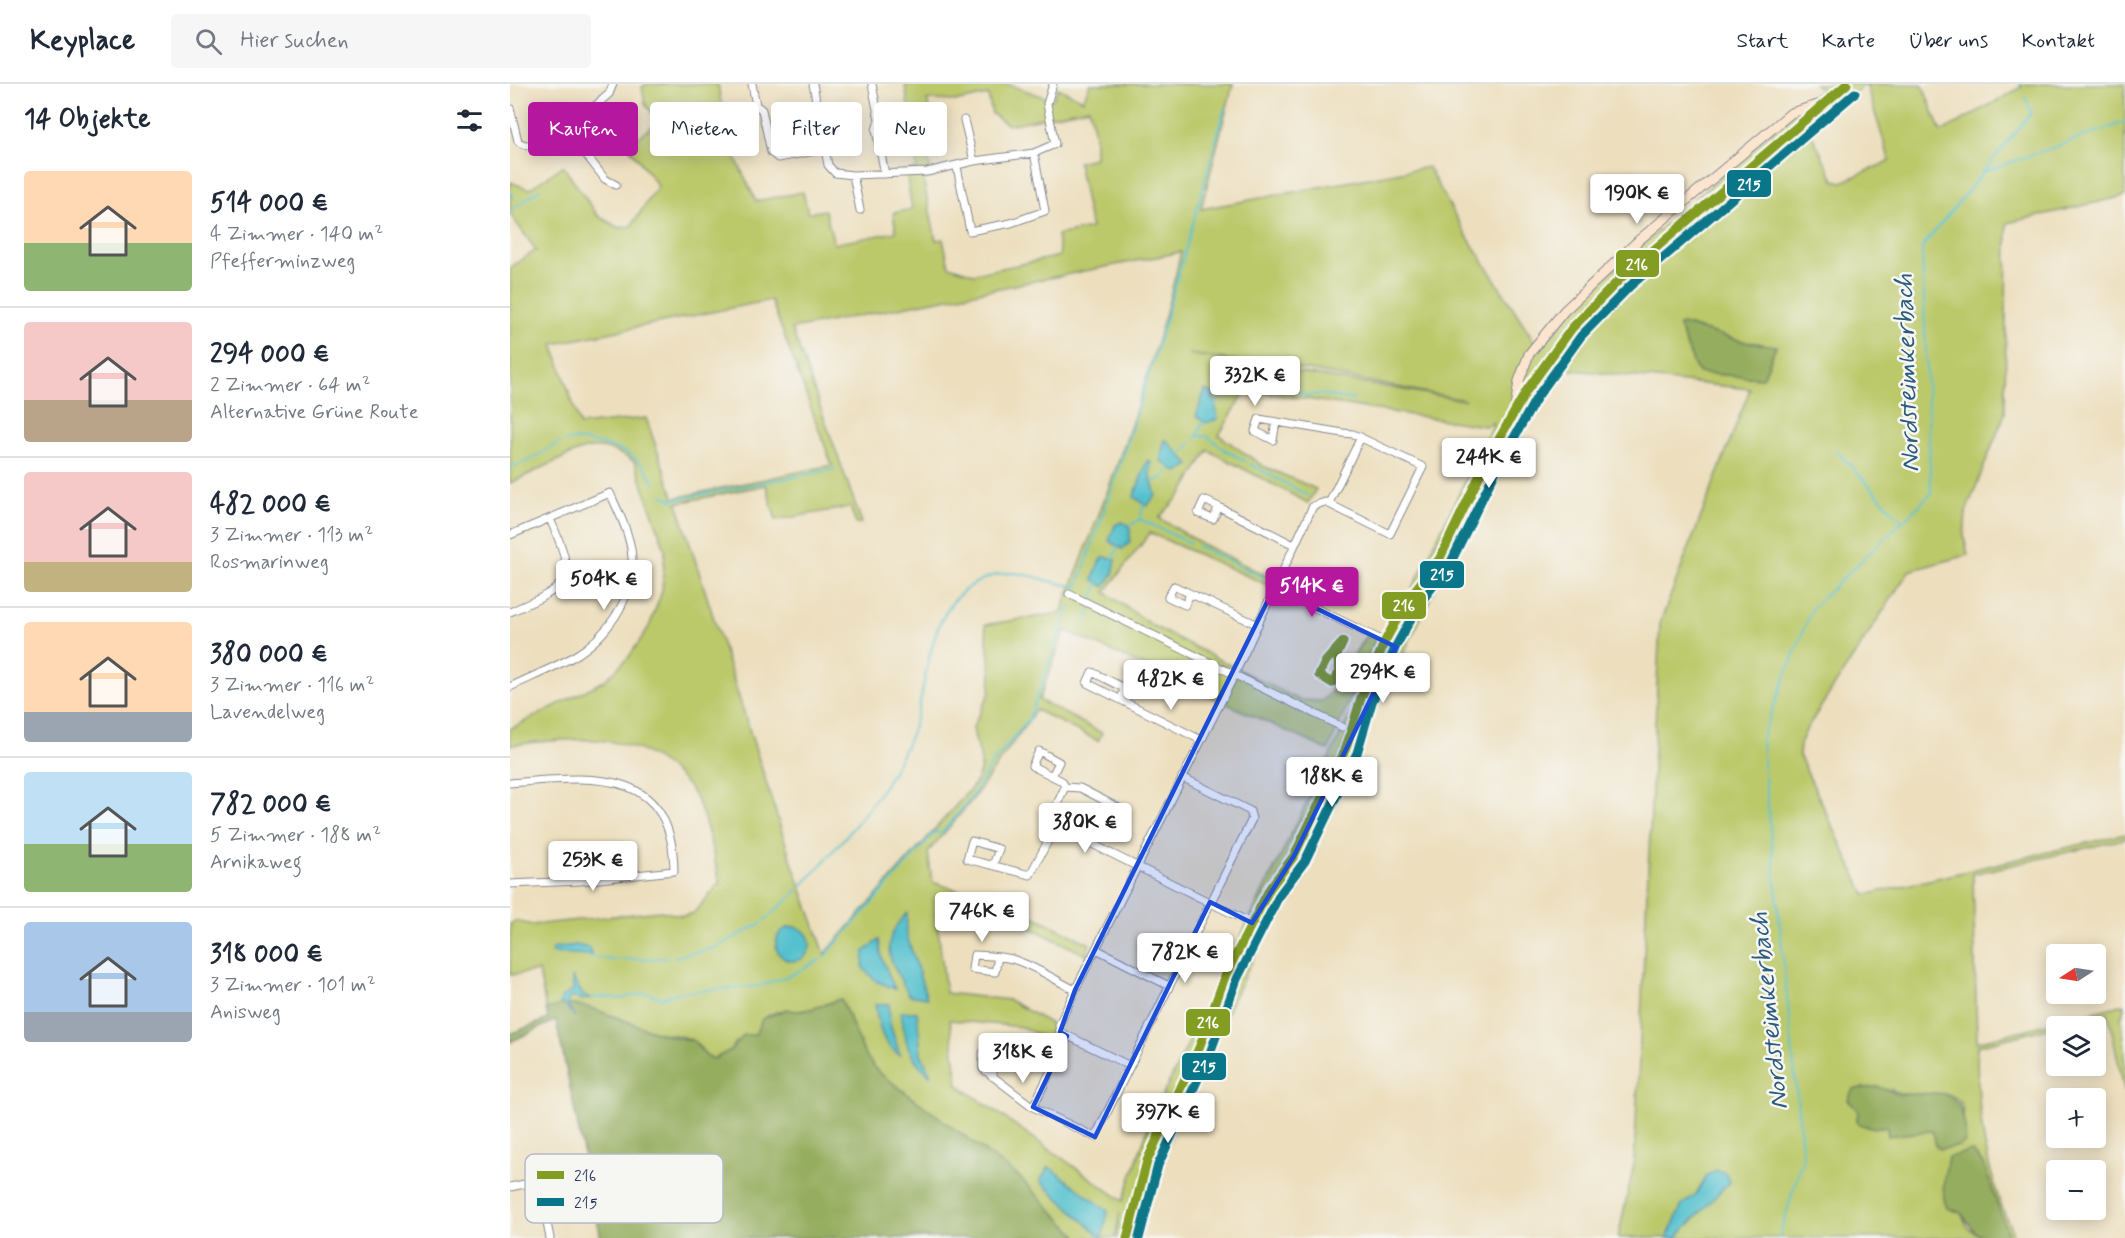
<!DOCTYPE html>
<html lang="de">
<meta charset="utf-8">
<style>
body{margin:0;font-family:Mynerve,sans-serif;background:#f6f6f7;color:#1f2937;height:100vh;display:flex;flex-direction:column;font-size:22px;white-space:nowrap}
*{box-sizing:border-box;margin:0}
p{font-size:20px;color:#747a83}
.icon{flex:none;width:33px;height:33px;fill:none;stroke:currentColor;stroke-width:2;stroke-linecap:round;stroke-linejoin:round}
.map{position:relative;flex:1;overflow:hidden}
.drawer{display:flex;flex-direction:column;background:#fff;width:510px}
.drawer>*{flex:none}
.banner{position:absolute;left:18px;top:18px;width:570px;height:54px;display:flex;gap:12px}
.needle{width:39px;rotate:258deg}
.controls{position:absolute;left:1536px;top:860px;display:grid;gap:12px}
.controls a{display:grid;place-items:center;width:60px;height:60px;border-radius:6px;background:#fff;box-shadow:0 3px 15px #0003;font-size:30px}
.price{position:absolute;translate:-50% -51px;padding:0 14px;border-radius:6px;background:#fff;color:#222;font-size:20px;line-height:39px;filter:drop-shadow(0 2px 3px #0008)}
.price::after{content:'';position:absolute;left:50%;top:36px;width:18px;height:14px;margin-left:-9px;background:inherit;clip-path:polygon(0 0,100% 0,50% 100%)}
.price.active{background:#b5179e;color:#fff}
ul{padding:0;list-style:none}
li{display:flex;align-items:center;gap:18px;height:150px;padding:0 24px}
li+li{border-top:2px solid #e0e1e3}
li span{display:grid;place-items:center;flex:none;width:168px;height:120px;border-radius:6px;color:#555}
li>.icon{margin-inline-start:auto}
span .icon{width:72px;height:72px;fill:#fffc;stroke-width:1}
li b{font-size:26px}
h2{display:flex;justify-content:space-between;align-items:center;height:72px;padding:0 24px;font-size:26px}
.pill{padding:0 21px;border-radius:6px;background:#fff;box-shadow:0 3px 15px #0003;font-size:21px;line-height:54px}
.pill.active{background:#b5179e;color:#fff}
header{display:flex;align-items:center;gap:36px;box-sizing:border-box;height:84px;padding:0 30px;background:#fff;border-bottom:2px solid #e0e1e3}
header strong{font-size:28px}
nav{display:flex;gap:33px;margin-inline-start:auto;font-size:21px}
.search{width:420px;height:54px;background:#f6f6f7;display:flex;align-items:center;gap:15px;box-sizing:border-box;padding:0 21px;border-radius:6px;color:#747a83;font-size:22px}
main{display:flex;flex:1;min-height:0}
.map>svg:first-child{display:block}
.green{fill:#bcc96b;stroke:#6c7c64;stroke-width:1.5;fill-rule:evenodd}
.forest{fill:#95ad5f;stroke:#586e5e;stroke-width:1.5}
.water{fill:#55c1ce;stroke:#387896;stroke-width:1.5}
.lines{fill:none;stroke-linecap:round;stroke-linejoin:round}
.stream{stroke:#55c1ce;stroke-width:2}
.street-casing{stroke:#84878e;stroke-width:9}
.secondary-casing{stroke:#84878e;stroke-width:11}
.street{stroke:#fff;stroke-width:7}
.secondary{stroke:#fce5cf;stroke-width:9}
.bus-1-casing{stroke:#f6f6f2;stroke-width:14}
.bus-2-casing{stroke:#f6f6f2;stroke-width:14}
.bus-1{stroke:#839c22;stroke-width:9}
.bus-2{stroke:#097689;stroke-width:9}
.marked{fill:#1d4ed8;fill-opacity:0.2;stroke:#1d4ed8;stroke-width:4.5;stroke-linejoin:round}
.labels{text-anchor:middle;dominant-baseline:central;stroke-width:5;stroke-linejoin:round;paint-order:stroke}
.water-label{font-size:26px;font-style:italic;fill:#2c5b80;stroke:#f6f6f2}
.key{fill:#f6f6f2;stroke:#b4bac6;stroke-width:1.5}
.key-label{font-size:16px;fill:#1b2f5e}
.line-badge{stroke:#f6f6f2;stroke-width:2}
.badge-label{font-size:16px;text-anchor:middle;font-weight:bold;fill:#fff}
</style>
<header>
<strong>Keyplace</strong>
<div class="search"><svg class="icon" aria-label="search" viewBox="0 0 24 24"><circle cx="10" cy="10" r="6"/><path d="M15 15l6 6"/></svg>Hier suchen</div>
<nav><a>Start</a><a>Karte</a><a>Über uns</a><a>Kontakt</a></nav>
</header>
<main>
<section class="drawer">
<h2>14 Objekte<svg class="icon" aria-label="filters" viewBox="0 0 24 24"><path d="M4 7h16M4 17h16"/><circle cx="9" cy="7" r="2"/><circle cx="15" cy="17" r="2"/></svg></h2>
<ul>
<li><span style="background:linear-gradient(#ffd9b3 60%,#8fb573 0)"><svg class="icon" aria-label="home" viewBox="0 0 24 24"><path d="M3 11l9-7 9 7M6 9v11h12V9"/></svg></span><div><b>514 000 €</b><p>4 Zimmer · 140 m²</p><p>Pfefferminzweg</p></div></li>
<li><span style="background:linear-gradient(#f6c9c9 65%,#b9a48a 0)"><svg class="icon" aria-label="home" viewBox="0 0 24 24"><path d="M3 11l9-7 9 7M6 9v11h12V9"/></svg></span><div><b>294 000 €</b><p>2 Zimmer · 64 m²</p><p>Alternative Grüne Route</p></div></li>
<li><span style="background:linear-gradient(#f6c9c9 75%,#c2b280 0)"><svg class="icon" aria-label="home" viewBox="0 0 24 24"><path d="M3 11l9-7 9 7M6 9v11h12V9"/></svg></span><div><b>482 000 €</b><p>3 Zimmer · 113 m²</p><p>Rosmarinweg</p></div></li>
<li><span style="background:linear-gradient(#ffd9b3 75%,#9aa5b1 0)"><svg class="icon" aria-label="home" viewBox="0 0 24 24"><path d="M3 11l9-7 9 7M6 9v11h12V9"/></svg></span><div><b>380 000 €</b><p>3 Zimmer · 116 m²</p><p>Lavendelweg</p></div></li>
<li><span style="background:linear-gradient(#bfe0f5 60%,#8fb573 0)"><svg class="icon" aria-label="home" viewBox="0 0 24 24"><path d="M3 11l9-7 9 7M6 9v11h12V9"/></svg></span><div><b>782 000 €</b><p>5 Zimmer · 188 m²</p><p>Arnikaweg</p></div></li>
<li><span style="background:linear-gradient(#a9c7e8 75%,#9aa5b1 0)"><svg class="icon" aria-label="home" viewBox="0 0 24 24"><path d="M3 11l9-7 9 7M6 9v11h12V9"/></svg></span><div><b>318 000 €</b><p>3 Zimmer · 101 m²</p><p>Anisweg</p></div></li>
</ul>
</section>
<div class="map">
<svg width="1615" height="1154" viewBox="0 0 1615 1154">
<rect width="100%" height="100%" fill="#f6f6f2"/>
<filter id="ink" filterUnits="userSpaceOnUse"><feTurbulence type="fractalNoise" baseFrequency=".0167" numOctaves="2"/><feDisplacementMap in="SourceGraphic" scale="12" xChannelSelector="R" yChannelSelector="G"/><feConvolveMatrix kernelMatrix="1 2 1 2 8 2 1 2 1" color-interpolation-filters="sRGB"/></filter>
<filter id="wash" filterUnits="userSpaceOnUse"><feTurbulence type="fractalNoise" baseFrequency=".008" numOctaves="4" result="noise"/><feDisplacementMap in="SourceGraphic" scale="24" xChannelSelector="R" yChannelSelector="G"/><feGaussianBlur stdDeviation="1.35" result="paint"/><feColorMatrix in="noise" values="0 0 0 0 0 0 0 0 0 0 0 0 0 0 0 0 0 1.4 0 .05"/><feComposite in="paint" operator="in"/></filter>
<g filter="url(#wash)">
<rect width="100%" height="100%" fill="#eddfbe"/>
<!-- green -->
<path class="green" d="M 137,0 L 208,0 L 217,56 L 246,117 L 293,108 L 298,129 L 315,126 L 324,160 L 386,148 L 383,129 L 402,125 L 396,87 L 407,85 L 395,0 L 497,0 L 543,16 L 548,4 L 573,16 L 580,0 L 723,0 L 691,125 L 918,83 L 955,149 L 1030,266 L 1074,211 L 1311,6 L 1305,0 L 1355,0 L 1300,47 L 1324,96 L 1332,98 L 1380,77 L 1356,0 L 1412,0 L 1431,48 L 1512,3 L 1511,0 L 1615,0 L 1615,112 L 1497,139 L 1495,329 L 1456,428 L 1454,453 L 1458,471 L 1399,487 L 1297,644 L 1290,660 L 1289,671 L 1355,811 L 1615,750 L 1615,755 L 1463,790 L 1467,958 L 1615,920 L 1611,934 L 1615,960 L 1615,1010 L 1598,929 L 1467,962 C 1467,1030 1475,1092 1505,1154 L 1499,1154 L 1479,1100 L 1436,1084 L 1434,1113 L 1437,1124 L 1451,1129 L 1458,1144 L 1474,1154 L 1108,1154 L 1124,1080 L 1150,539 L 1240,305 L 1045,284 L 996,361 L 684,994 L 641,1093 L 626,1154 L 606,1154 L 610,1129 L 605,1154 L 569,1154 L 508,1092 L 368,988 L 355,971 L 331,915 C 317,919 291,932 277,925 C 252,932 257,930 245,951 L 226,958 L 221,966 L 204,975 C 192,971 192,963 183,957 C 173,950 159,952 147,948 C 109,937 77,914 36,925 L 29,887 L 0,891 L 0,840 L 6,837 L 22,841 L 151,827 L 172,832 L 184,829 L 210,798 C 203,770 198,740 186,714 C 180,703 171,694 162,686 C 115,645 57,655 0,661 L 0,645 L 94,597 L 119,573 L 139,543 L 152,507 L 155,466 L 125,378 C 87,354 74,364 38,381 C 25,387 13,393 0,399 L 0,184 L 26,166 L 0,130 L 0,98 L 19,105 L 53,82 L 88,132 L 109,144 L 121,142 L 148,102 L 118,62 L 148,37 L 135,20 L 132,3 ZM 478,11 L 482,30 L 499,41 L 579,24 L 585,50 L 585,74 L 568,78 L 581,144 L 547,151 L 550,172 L 464,190 L 439,182 L 433,155 L 426,156 L 413,95 L 422,93 L 413,51 L 424,48 L 417,16 L 448,17 ZM 671,168 C 643,292 597,411 551,529 L 475,541 L 481,588 L 480,608 L 463,643 C 466,672 480,674 463,702 L 315,870 L 279,770 L 167,419 L 256,401 L 266,436 L 340,423 L 346,440 L 352,439 L 282,245 ZM 261,216 L 322,381 L 164,414 L 136,334 L 70,341 L 43,260 ZM 1172,240 L 1231,257 L 1266,262 L 1253,294 L 1190,289 L 1185,283 L 1169,242 ZM 679,270 L 798,286 L 955,316 L 954,316 ZM 736,306 L 974,342 L 984,339 L 641,1035 L 613,1117 L 448,1001 L 440,936 L 512,943 L 537,955 L 543,941 L 499,916 L 436,909 L 426,829 L 509,838 L 576,871 L 580,860 L 513,827 L 422,798 L 418,768 L 462,716 L 526,626 L 588,657 L 592,649 L 529,616 L 555,546 L 818,666 L 867,553 L 855,553 L 838,581 L 836,593 L 812,617 L 789,616 L 643,542 L 595,508 L 640,449 L 764,504 L 767,497 L 692,460 L 649,434 L 673,408 L 698,366 L 798,419 L 806,405 L 753,382 L 709,351 ZM 1381,1005 C 1408,1025 1471,980 1449,1062 L 1430,1065 L 1423,1048 L 1420,1047 L 1378,1051 L 1377,1042 L 1361,1044 L 1347,1039 L 1348,1027 L 1345,1022 Z"/>
<!-- forest -->
<path class="forest" d="M 1172,240 L 1231,257 L 1266,262 L 1253,294 L 1190,289 L 1185,283 L 1169,242 Z
M 331,915 L 355,971 L 368,988 L 508,1092 L 569,1154 L 91,1154 L 46,936 L 0,958 L 0,950 L 38,935 L 36,925 L 55,920 L 78,923 L 148,949 L 184,957 L 196,972 L 204,975 L 221,966 L 234,951 L 245,951 L 252,935 L 277,925 C 291,932 317,919 331,915 Z
M 1367,1003 C 1375,1004 1382,1008 1389,1010 C 1413,1014 1443,997 1452,1030 C 1455,1039 1456,1048 1455,1058 L 1449,1062 L 1430,1065 L 1426,1062 L 1423,1048 L 1420,1047 L 1378,1052 L 1377,1042 L 1361,1044 L 1347,1039 L 1348,1027 L 1338,1016 L 1343,1005 Z
M 1462,1067 L 1474,1081 L 1499,1154 C 1465,1154 1470,1154 1451,1129 L 1437,1124 C 1430,1109 1435,1089 1438,1073 Z"/>
<!-- water -->
<path class="water" d="M 695,306 L 703,309 L 708,335 L 696,339 L 686,332 Z
M 655,355 L 680,381 L 667,388 L 650,376 Z
M 637,377 L 641,378 L 640,392 L 646,411 L 637,422 L 624,413 Z
M 612,438 L 620,442 L 620,458 L 612,465 L 599,457 L 605,441 Z
M 594,473 L 606,475 L 603,490 L 594,503 L 583,495 L 589,478 Z
M 397,829 L 396,849 L 417,914 L 399,911 C 381,877 366,861 397,829 Z
M266 860a17 17 0 1 1 34 0a17 17 0 1 1-34 0Z
M 369,856 L 372,875 L 385,905 L 366,897 L 353,884 L 354,868 Z
M 66,861 L 80,864 L 81,871 L 41,869 L 44,864 Z
M 62,893 L 73,911 L 81,914 L 72,916 L 63,913 L 58,916 L 57,919 L 65,933 L 56,922 L 50,919 L 52,913 L 63,907 Z
M 365,920 L 379,920 L 380,940 L 390,971 C 370,960 369,940 365,920 Z
M 391,928 L 407,928 L 411,970 L 421,992 C 396,971 396,959 391,928 Z
M 539,1083 L 598,1127 L 592,1154 L 530,1097 Z
M 1207,1086 L 1216,1089 L 1219,1098 L 1166,1154 L 1157,1154 L 1172,1121 L 1186,1110 L 1197,1091 Z"/>
<g class="lines">
<!-- stream -->
<path class="stream" d="M 1509,0 L 1510,2
M 1474,88 L 1615,38
M 0,108 L 4,114
M 0,127 L 30,105
M 705,322 L 718,301 L 731,299 L 758,305 L 785,306 L 798,312 L 809,310 L 844,316
M 687,352 L 697,352 L 715,366 L 735,377
M 686,354 L 693,338
M 56,357 C 68,355 77,357 89,360 C 116,366 131,373 144,399
M 1326,366 L 1392,437
M 670,371 L 681,359
M 740,380 L 797,411
M 0,383 L 20,376 L 50,358
M 643,398 L 652,394 L 661,383
M 152,411 L 162,416 L 325,385
M 630,435 L 634,420
M 620,442 L 630,435 L 680,459
M 687,462 L 753,493
M 603,474 L 608,463
M 566,505 C 625,347 671,186 715,23
M 582,518 L 588,498
M 576,537 L 581,524
M 1254,688 L 1252,653 L 1302,524 L 1421,410 L 1412,163 L 1522,28 L 1515,14
M 1255,693 L 1293,1073 L 1269,1154
M 293,801 C 327,762 364,725 388,678 C 398,660 406,639 410,619 C 421,568 424,510 482,492 C 514,482 537,501 567,502
M 255,836 L 288,806
M 79,872 L 104,876 L 157,874
M 164,873 L 204,864 L 252,839
M 314,873 L 426,747 L 431,750 L 463,711 L 480,682 L 519,635 L 559,523
M 173,908 L 249,902 L 279,892 L 310,876
M 81,914 L 99,913 L 109,915 L 137,909 L 152,914 L 169,908"/>
</g>
</g>
<g filter="url(#ink)">
<g class="lines">
<!-- street casing -->
<g class="street-casing">
<path id="street" d="M 242,0 L 246,21 L 252,26 L 261,68 L 268,74 L 315,65
M 303,0 L 318,81 L 325,89 L 343,91 L 417,88 L 464,77 L 524,69 L 545,60 L 537,20 L 543,0
M 362,0 L 369,36 L 366,46 L 375,90
M 0,24 L 8,57 C 29,76 83,23 99,10 L 103,0
M 454,36 L 464,77
M 56,45 L 95,95 L 106,101
M 447,83 L 460,147 L 501,139 L 535,127 L 524,69
M 343,91 L 350,126
M 819,419 L 851,353
M 709,423 L 703,435 L 688,429 L 694,416 L 709,423 L 784,461
M 0,451 L 100,409 C 109,429 121,452 122,474 C 124,515 97,553 63,573 C 43,584 21,593 0,603
M 764,504 L 886,563
M 559,510 L 832,643
M 680,510 L 675,521 L 658,513 L 664,502 L 748,541
M 0,528 C 61,501 68,498 40,435
M 611,616 L 614,604 L 582,588 L 577,599 L 691,656
M 542,692 L 522,682 L 529,667 L 549,678 L 542,692 L 552,697 L 555,703 L 540,735 L 546,742 L 745,841
M 0,699 C 79,693 163,680 164,787 L 69,797 L 0,800
M 555,703 L 570,704 L 611,725
M 483,781 L 489,765 L 462,757 L 457,775 L 520,791 L 546,742
M 586,865 L 659,902
M 488,873 L 485,888 L 462,885 L 464,871 C 477,872 489,872 502,875 C 523,881 545,896 565,906
M 620,982 L 550,948 L 549,941 L 565,906 L 721,598 L 803,422 L 815,418 L 880,450 L 913,383 L 843,350 L 833,349 L 749,335 L 745,347 L 763,356 L 766,338
M 483,993 L 483,969 L 473,969 L 473,985 L 523,1023 L 585,1053 L 742,735 L 740,727 L 672,693
M 523,1023 L 558,952
M 28,1095 L 40,1154
M 0,1103 L 29,1097"/>
</g>
<!-- secondary casing -->
<g class="secondary-casing">
<path id="secondary" d="M 846,635 C 859,584 882,536 915,495
M 703,923 L 742,839 L 767,796
M 617,1154 L 637,1077 L 659,1026 L 1005,325 L 1009,297 L 1019,270 L 1054,227 L 1129,156 L 1281,29 L 1311,20 L 1337,0"/>
</g>
<!-- street -->
<use href="#street" class="street"/>
<!-- secondary -->
<use href="#secondary" class="secondary"/>
<!-- bus-1 casing -->
<g class="bus-1-casing">
<path id="bus-1" d="M 833,558 L 827,571 L 830,588 L 822,599 L 809,591 L 816,577 Z
M 617,1154 L 637,1077 L 689,964 L 716,890 L 760,804 L 784,772 L 836,664 L 851,614 L 875,557 L 898,515 L 930,474 L 977,376 L 1017,306 L 1062,244 L 1112,193 L 1337,0"/>
</g>
<!-- bus-2 casing -->
<g class="bus-2-casing">
<path id="bus-2" d="M 629,1154 L 648,1081 L 700,969 L 727,895 L 770,810 L 795,777 L 847,669 L 862,618 L 886,562 L 908,522 L 940,480 L 988,382 L 1027,313 L 1071,252 L 1120,202 L 1345,9"/>
</g>
<!-- bus-1 -->
<use href="#bus-1" class="bus-1"/>
<!-- bus-2 -->
<use href="#bus-2" class="bus-2"/>
</g>
</g>
<!-- marked area -->
<path class="marked" d="M 764,504 L 886,563 L 784,772 L 742,839 L 700,818 L 585,1053 L 523,1023 L 557,952 L 550,948 L 565,906 Z"/>
<g class="labels">
<!-- water labels -->
<g class="water-label">
<text transform="translate(1398 289) rotate(-92)">Nordsteimkerbach</text>
<text transform="translate(1260 927) rotate(-96)">Nordsteimkerbach</text>
</g>
</g>
<!-- legend -->
<rect x="15" y="1070" width="198" height="69" rx="9" class="key"/>
<rect x="27" y="1087" width="27" height="8" fill="#839c22"/>
<rect x="27" y="1114" width="27" height="8" fill="#097689"/>
<g class="key-label">
<text x="64" y="1097">216</text>
<text x="64" y="1124">215</text>
</g>
<g class="line-badge">
<rect x="1216" y="85" width="46" height="29" rx="6" fill="#097689"/>
<rect x="1105" y="165" width="45" height="29" rx="6" fill="#839c22"/>
<rect x="909" y="476" width="46" height="29" rx="6" fill="#097689"/>
<rect x="871" y="507" width="46" height="29" rx="6" fill="#839c22"/>
<rect x="675" y="924" width="46" height="29" rx="6" fill="#839c22"/>
<rect x="671" y="968" width="46" height="29" rx="6" fill="#097689"/>
</g>
<g class="badge-label">
<text x="1239" y="106">215</text>
<text x="1127" y="186">216</text>
<text x="932" y="496">215</text>
<text x="894" y="527">216</text>
<text x="698" y="944">216</text>
<text x="694" y="988">215</text>
</g>
</svg>
<div class="controls">
<a><svg class="needle" viewBox="-14 -14 28 28"><path d="M0-13l5 13h-10z" fill="#e53935"/><path d="M0 13l5-13h-10z" fill="#747a83"/></svg></a>
<a><svg class="icon" aria-label="layers" viewBox="0 0 24 24"><path d="M12 4l9 5-9 5-9-5zM3 14l9 5 9-5"/></svg></a>
<a>+</a>
<a>−</a>
</div>
<b class="price" style="left:1127px;top:141px">190K €</b>
<b class="price" style="left:745px;top:323px">332K €</b>
<b class="price" style="left:979px;top:405px">244K €</b>
<b class="price" style="left:94px;top:527px">504K €</b>
<b class="price active" style="left:802px;top:534px">514K €</b>
<b class="price" style="left:873px;top:620px">294K €</b>
<b class="price" style="left:661px;top:627px">482K €</b>
<b class="price" style="left:822px;top:724px">188K €</b>
<b class="price" style="left:575px;top:770px">380K €</b>
<b class="price" style="left:83px;top:808px">253K €</b>
<b class="price" style="left:472px;top:859px">746K €</b>
<b class="price" style="left:675px;top:900px">782K €</b>
<b class="price" style="left:513px;top:1000px">318K €</b>
<b class="price" style="left:658px;top:1060px">397K €</b>
<div class="banner">
<a class="pill active">Kaufen</a>
<a class="pill">Mieten</a>
<a class="pill">Filter</a>
<a class="pill">Neu</a>
</div>
</div>
</main>
